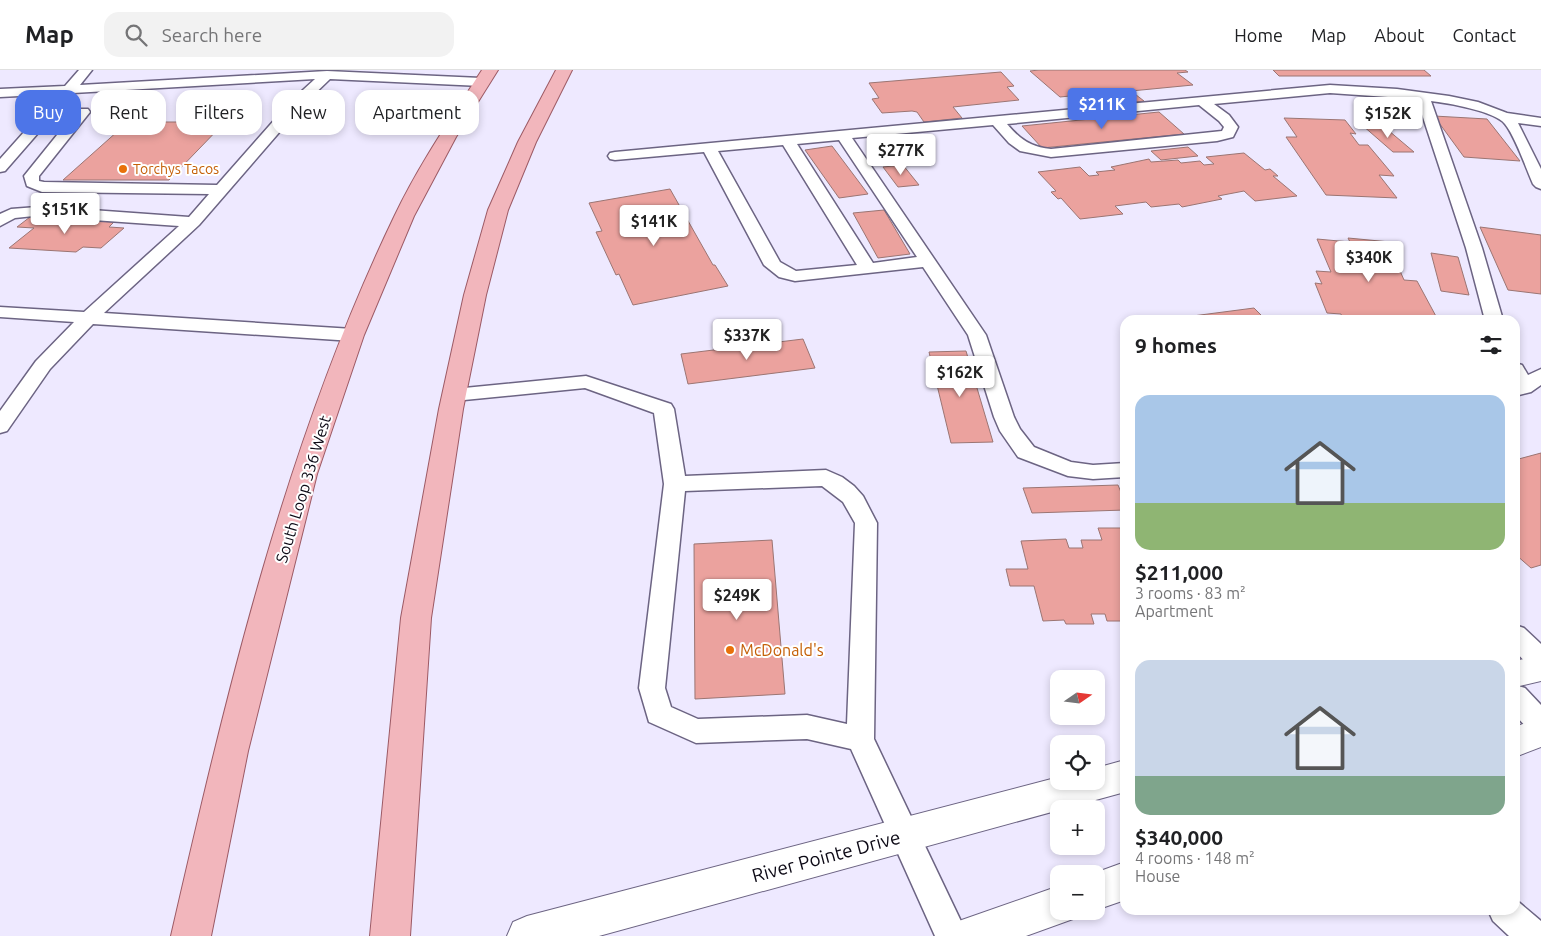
<!DOCTYPE html>
<meta charset="utf-8">
<style>
body{margin:0;font-family:Ubuntu,sans-serif;background:#f2f2f2;color:#202124;height:100vh;display:flex;flex-direction:column;font-size:19px;white-space:nowrap}
*{box-sizing:border-box;margin:0}
p{font-size:16px;color:#757577}
.icon{flex:none;width:28px;height:28px;fill:none;stroke:currentColor;stroke-width:2;stroke-linecap:round;stroke-linejoin:round}
.map{position:relative;flex:1;overflow:hidden}
.side{position:absolute;left:1120px;top:245px;width:400px;height:600px;display:flex;flex-direction:column;background:#fff;border-radius:15px;box-shadow:0 2px 8px #0003}
.side>*{flex:none}
.hud{position:absolute;left:15px;top:20px;width:475px;height:45px;display:flex;gap:10px}
.needle{width:32px;rotate:76deg}
.tools{position:absolute;left:1050px;top:600px;display:grid;gap:10px}
.tools a{display:grid;place-items:center;width:55px;height:55px;border-radius:10px;background:#fff;box-shadow:0 2px 8px #0003;font-size:25px}
.price{position:absolute;translate:-50% -42px;padding:0 11px;border-radius:5px;background:#fff;color:#222;font-size:16px;line-height:32px;filter:drop-shadow(0 1px 2px #0008)}
.price::after{content:'';position:absolute;left:50%;top:30px;width:15px;height:11px;margin-left:-8px;background:inherit;clip-path:polygon(0 0,100% 0,50% 100%)}
.price.active{background:#4d75e8;color:#fff}
ul{padding:0;list-style:none}
li{display:grid;align-content:center;gap:10px;height:265px;padding:0 15px}
li span{display:grid;place-items:center;height:155px;border-radius:15px;color:#555}
li>.icon{margin-inline-start:auto}
span .icon{width:90px;height:90px;fill:#fffc;stroke-width:1}
li b{font-size:21px}
h2{display:flex;justify-content:space-between;align-items:center;height:60px;padding:0 15px;font-size:21px}
.pill{padding:0 18px;border-radius:15px;background:#fff;box-shadow:0 2px 8px #0003;font-size:18px;line-height:45px}
.pill.active{background:#4d75e8;color:#fff}
header{display:flex;align-items:center;gap:30px;box-sizing:border-box;height:70px;padding:0 25px;background:#fff;border-bottom:1px solid #e0e0e0}
header strong{font-size:24px}
nav{display:flex;gap:28px;margin-inline-start:auto;font-size:18px}
.search{width:350px;height:45px;background:#f2f2f2;display:flex;align-items:center;gap:12px;box-sizing:border-box;padding:0 18px;border-radius:15px;color:#757577;font-size:19px}
.map>svg:first-child{display:block}
.building{fill:#eba29e;stroke:#9b7573}
.lines{fill:none;stroke-linecap:round;stroke-linejoin:round}
.lane-casing{stroke:#6c6483;stroke-width:3}
.street-casing{stroke:#6c6483;stroke-width:2}
.primary-casing{stroke:#9c5a65;stroke-width:2}
.lane{fill:#fff;fill-rule:evenodd}
.street{fill:#fff;fill-rule:evenodd}
.primary{fill:#f2b6bc;fill-rule:evenodd}
.food-dot{fill:#e8710a;stroke:#fff;stroke-width:2}
.labels{text-anchor:middle;dominant-baseline:central;stroke-width:4;stroke-linejoin:round;paint-order:stroke}
.far-food-label{font-size:14px;fill:#c56008;stroke:#fff;text-anchor:start}
.street-label{font-size:16px;fill:#0c0915;stroke:#fff}
.food-label{font-size:16px;fill:#c56008;stroke:#fff;text-anchor:start}
.near-street-label{font-size:19px;fill:#0c0915;stroke:#fff}
</style>
<header>
<strong>Map</strong>
<div class="search"><svg class="icon" aria-label="search" viewBox="0 0 24 24"><circle cx="10" cy="10" r="6"/><path d="M15 15l6 6"/></svg>Search here</div>
<nav><a>Home</a><a>Map</a><a>About</a><a>Contact</a></nav>
</header>
<div class="map">
<svg width="1541" height="866" viewBox="0 0 1541 866">
<rect width="100%" height="100%" fill="#eee9ff"/>
<!-- building -->
<path class="building" d="M 1039,0 L 1185,0 L 1188,2 L 1177,3 L 1193,15 L 1131,21 L 1144,31 L 1110,35 L 1099,26 L 1092,26 L 1090,24 L 1060,27 L 1030,1 Z
M 1273,0 L 1424,0 L 1431,6 L 1279,6 Z
M 1001,2 L 1014,16 L 1007,17 L 1019,30 L 953,37 L 962,48 L 924,52 L 917,42 L 912,41 L 882,43 L 872,29 L 879,28 L 869,13 Z
M 1159,42 L 1184,64 L 1042,78 L 1022,56 Z
M 1434,46 L 1487,49 L 1520,91 L 1464,87 Z
M 1284,48 L 1345,50 L 1356,64 L 1350,63 L 1359,75 L 1368,75 L 1394,106 L 1379,105 L 1397,128 L 1326,125 L 1286,67 L 1297,67 Z
M 128,52 L 225,52 L 169,110 L 63,110 Z
M 1362,55 L 1382,55 L 1414,82 L 1393,82 Z
M 832,76 L 868,124 L 839,128 L 805,80 Z
M 1188,77 L 1198,86 L 1161,90 L 1151,81 Z
M 1244,83 L 1265,100 L 1270,99 L 1278,106 L 1273,106 L 1297,126 L 1255,131 L 1244,121 L 1218,126 L 1222,129 L 1182,137 L 1179,134 L 1151,137 L 1146,132 L 1115,136 L 1123,144 L 1080,149 L 1061,128 L 1058,129 L 1051,122 L 1056,121 L 1038,102 L 1080,97 L 1089,106 L 1099,105 L 1096,102 L 1115,100 L 1111,97 L 1149,89 L 1151,92 L 1178,90 L 1181,93 L 1200,91 L 1204,95 L 1214,94 L 1206,87 Z
M 903,95 L 919,115 L 898,117 L 883,97 Z
M 670,119 L 713,195 L 715,195 L 728,216 L 633,235 L 619,204 L 616,205 L 596,162 L 602,161 L 589,133 Z
M 44,136 L 71,138 L 57,149 L 30,147 Z
M 884,140 L 910,184 L 878,188 L 853,143 Z
M 30,147 L 114,152 L 109,157 L 124,158 L 101,178 L 83,177 L 76,182 L 9,178 L 34,158 L 17,157 Z
M 1480,157 L 1541,165 L 1541,224 L 1508,220 Z
M 1348,168 L 1390,172 L 1402,195 L 1397,194 L 1404,210 L 1417,211 L 1438,250 L 1343,250 L 1341,244 L 1327,243 L 1315,213 L 1322,214 L 1316,201 L 1331,202 L 1317,169 L 1350,172 Z
M 1431,183 L 1458,187 L 1469,225 L 1441,221 Z
M 1254,238 L 1266,250 L 1162,250 Z
M 803,269 L 815,298 L 688,314 L 681,284 Z
M 966,281 L 993,372 L 951,373 L 929,282 Z
M 1541,383 L 1541,495 L 1531,498 L 1515,484 L 1515,390 Z
M 1118,415 L 1125,432 L 1125,440 L 1032,443 L 1023,418 Z
M 1098,458 L 1125,458 L 1125,551 L 1107,551 L 1105,544 L 1091,544 L 1094,554 L 1066,554 L 1064,550 L 1043,551 L 1034,516 L 1010,516 L 1006,499 L 1028,499 L 1021,471 L 1066,469 L 1069,478 L 1083,478 L 1081,470 L 1102,470 Z
M 772,470 L 785,624 L 695,629 L 694,474 Z"/>
<g class="lines">
<!-- lane casing -->
<g class="lane-casing">
<path id="lane" d="M 79,0 L 92,0 L 80,15 L 327,1 L 481,8 L 487,12 L 481,16 L 330,9 L 302,36 L 199,155 L 104,243 L 353,259 L 360,261 L 362,265 L 360,269 L 353,271 L 93,254 L 50,299 L 7,361 L 0,363 L 0,341 L 36,291 L 74,252 L 0,247 L 0,237 L 84,242 L 179,156 L 64,148 L 58,146 L 56,143 L 58,140 L 64,138 L 189,147 L 209,124 L 42,122 L 27,116 L 24,106 L 78,39 L 88,39 L 90,42 L 39,106 L 39,111 L 44,112 L 217,115 L 292,30 L 315,9 L 73,23 L 5,101 L 0,102 L 0,89 L 58,24 L 0,27 L 0,19 L 65,16 Z
M 1330,15 L 1397,19 L 1449,26 L 1478,32 L 1507,43 L 1541,48 L 1541,56 L 1518,53 L 1541,99 L 1541,119 L 1536,117 L 1533,114 C 1526,98 1515,66 1505,54 C 1495,41 1447,33 1431,31 L 1482,178 L 1503,250 L 1485,250 L 1466,178 L 1417,29 L 1330,23 L 1214,34 L 1229,45 L 1238,57 L 1233,67 L 1217,71 L 1051,87 L 1020,81 L 1009,73 L 993,55 L 852,68 L 986,265 L 1014,347 L 1020,359 L 1034,377 L 1071,392 L 1093,395 L 1125,393 L 1125,407 L 1093,409 L 1068,406 L 1018,387 L 1000,361 L 994,347 L 968,265 L 923,197 L 795,211 L 779,207 L 764,195 L 704,82 L 615,90 L 610,89 L 608,86 L 610,83 L 615,82 ZM 1199,35 L 1219,51 L 1224,57 L 1222,61 L 1051,79 C 1030,77 1020,69 1007,54 ZM 839,70 L 917,187 L 873,193 L 797,74 ZM 783,75 L 857,195 L 796,201 L 780,192 L 718,81 Z
M 37,137 L 43,139 L 45,142 L 43,145 L 15,148 L 0,156 L 0,144 L 11,139 Z
M 1515,293 L 1522,295 L 1528,305 L 1541,299 L 1541,315 L 1531,322 L 1515,326 Z
M 586,306 L 671,334 L 674,339 L 685,406 L 826,400 L 842,407 L 854,416 L 863,426 L 877,453 L 874,669 L 968,866 L 935,866 L 851,679 L 807,669 L 696,673 L 649,652 L 639,618 L 664,414 L 654,343 L 585,318 L 454,331 L 447,329 L 444,325 L 447,321 L 454,319 ZM 822,416 L 843,432 L 855,453 L 847,654 L 807,645 L 698,649 L 671,637 L 665,618 L 685,421 Z
M 1515,555 L 1524,558 L 1541,574 L 1541,602 L 1532,599 L 1515,581 Z
M 1515,615 L 1525,618 L 1541,635 L 1541,666 L 1531,662 L 1515,645 Z
M 1515,829 L 1541,851 L 1541,866 L 1509,866 L 1493,851 L 1488,840 L 1515,840 Z"/>
</g>
<!-- street casing -->
<g class="street-casing">
<path id="street" d="M 1541,585 L 1541,611 L 1515,617 L 1515,591 Z
M 1541,647 L 1541,677 L 1515,687 L 1515,657 Z
M 1125,690 L 1125,722 L 599,866 L 507,866 L 513,852 L 527,846 L 1059,707 L 1059,711 L 1096,711 L 1096,698 Z
M 1125,792 L 1125,830 L 1096,840 L 1096,804 L 1092,804 Z
M 1059,816 L 1059,841 L 1076,841 L 1073,849 L 1026,866 L 950,866 L 956,852 Z"/>
</g>
<!-- primary casing -->
<g class="primary-casing">
<path id="primary" d="M 482,0 L 498,0 L 456,67 L 414,146 L 364,265 L 317,404 L 248,681 L 211,866 L 171,866 C 227,622 285,374 394,147 C 418,96 451,48 482,0 Z
M 556,0 L 572,0 L 536,72 L 508,140 L 486,225 L 463,339 L 431,548 L 410,866 L 370,866 L 401,548 L 439,339 L 464,225 L 488,140 L 518,72 Z"/>
</g>
<!-- lane -->
<use href="#lane" class="lane"/>
<!-- street -->
<use href="#street" class="street"/>
<!-- primary -->
<use href="#primary" class="primary"/>
</g>
<!-- markers -->
<g class="food-dot">
<circle cx="123" cy="99" r="5"/>
<circle cx="730" cy="580" r="5"/>
</g>
<g class="labels">
<!-- far-food labels -->
<g class="far-food-label">
<text x="133" y="99">Torchys Tacos</text>
</g>
<!-- street labels -->
<g class="street-label">
<text transform="translate(303 419) rotate(-73)">South Loop 336 West</text>
</g>
<!-- food labels -->
<g class="food-label">
<text x="740" y="580">McDonald's</text>
</g>
<!-- near-street labels -->
<g class="near-street-label">
<text transform="translate(826 786) rotate(-15)">River Pointe Drive</text>
</g>
</g>
</svg>
<div class="tools">
<a><svg class="needle" viewBox="-14 -14 28 28"><path d="M0-13l5 13h-10z" fill="#e53935"/><path d="M0 13l5-13h-10z" fill="#757577"/></svg></a>
<a><svg class="icon" aria-label="locate" viewBox="0 0 24 24"><circle cx="12" cy="12" r="6"/><path d="M12 2v4M12 18v4M2 12h4M18 12h4"/></svg></a>
<a>+</a>
<a>−</a>
</div>
<b class="price active" style="left:1102px;top:60px">$211K</b>
<b class="price" style="left:1388px;top:69px">$152K</b>
<b class="price" style="left:901px;top:106px">$277K</b>
<b class="price" style="left:65px;top:165px">$151K</b>
<b class="price" style="left:654px;top:177px">$141K</b>
<b class="price" style="left:1369px;top:213px">$340K</b>
<b class="price" style="left:747px;top:291px">$337K</b>
<b class="price" style="left:960px;top:328px">$162K</b>
<b class="price" style="left:737px;top:551px">$249K</b>
<div class="hud">
<a class="pill active">Buy</a>
<a class="pill">Rent</a>
<a class="pill">Filters</a>
<a class="pill">New</a>
<a class="pill">Apartment</a>
</div>
<section class="side">
<h2>9 homes<svg class="icon" aria-label="filters" viewBox="0 0 24 24"><path d="M4 7h16M4 17h16"/><circle cx="9" cy="7" r="2"/><circle cx="15" cy="17" r="2"/></svg></h2>
<ul>
<li><span style="background:linear-gradient(#a9c7e8 70%,#8fb573 0)"><svg class="icon" aria-label="home" viewBox="0 0 24 24"><path d="M3 11l9-7 9 7M6 9v11h12V9"/></svg></span><div><b>$211,000</b><p>3 rooms · 83 m²</p><p>Apartment</p></div></li>
<li><span style="background:linear-gradient(#c9d6e8 75%,#7fa58c 0)"><svg class="icon" aria-label="home" viewBox="0 0 24 24"><path d="M3 11l9-7 9 7M6 9v11h12V9"/></svg></span><div><b>$340,000</b><p>4 rooms · 148 m²</p><p>House</p></div></li>
</ul>
</section>
</div>
